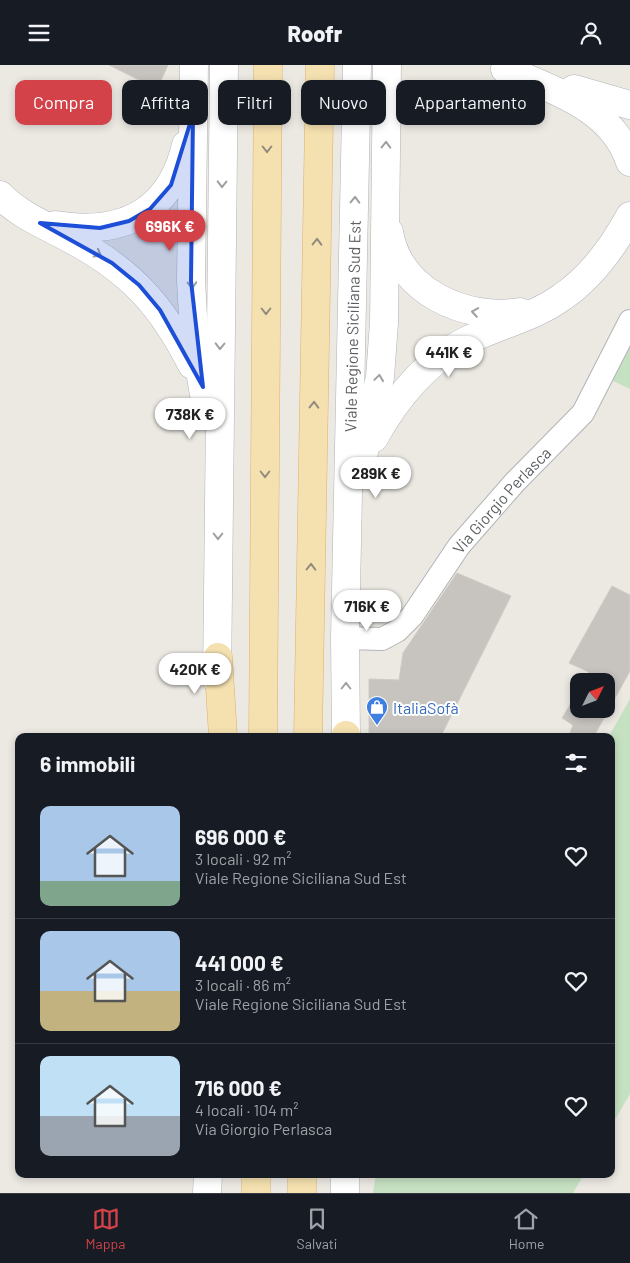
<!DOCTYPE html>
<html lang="it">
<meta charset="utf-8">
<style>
body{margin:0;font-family:Barlow,sans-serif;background:#242831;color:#f1f3f6;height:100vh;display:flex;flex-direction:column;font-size:19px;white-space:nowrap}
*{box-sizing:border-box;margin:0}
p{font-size:16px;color:#9ea1a6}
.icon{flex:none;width:28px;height:28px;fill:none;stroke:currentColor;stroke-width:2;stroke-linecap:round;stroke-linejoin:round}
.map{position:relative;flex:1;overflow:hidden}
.details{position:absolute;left:15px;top:668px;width:600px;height:445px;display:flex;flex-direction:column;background:#171b24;border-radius:10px;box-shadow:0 2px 8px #0003}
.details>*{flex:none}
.guide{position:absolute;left:15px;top:15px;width:600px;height:45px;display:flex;gap:10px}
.needle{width:32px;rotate:48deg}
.tools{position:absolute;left:570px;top:608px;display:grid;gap:10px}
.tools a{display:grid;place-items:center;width:45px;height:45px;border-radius:10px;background:#171b24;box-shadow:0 2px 8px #0003;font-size:25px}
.price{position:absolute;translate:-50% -42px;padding:0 11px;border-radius:18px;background:#fff;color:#222;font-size:16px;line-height:32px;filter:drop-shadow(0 1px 2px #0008)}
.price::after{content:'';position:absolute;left:50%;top:30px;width:15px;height:11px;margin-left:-8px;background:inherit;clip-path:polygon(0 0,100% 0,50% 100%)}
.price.on{background:#d34249;color:#fff}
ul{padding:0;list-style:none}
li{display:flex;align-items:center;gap:15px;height:125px;padding:0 25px}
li+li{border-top:1px solid #363941}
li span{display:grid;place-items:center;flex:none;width:140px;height:100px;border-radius:10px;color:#555}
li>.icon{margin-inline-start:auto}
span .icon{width:60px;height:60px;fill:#fffc;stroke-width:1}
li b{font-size:21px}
h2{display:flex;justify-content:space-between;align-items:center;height:60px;padding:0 25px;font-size:21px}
.tag{padding:0 18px;border-radius:10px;background:#171b24;box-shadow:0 2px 8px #0003;font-size:18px;line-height:45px}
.tag.on{background:#d34249;color:#fff}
header{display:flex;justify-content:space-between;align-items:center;height:65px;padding:0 25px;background:#171b24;font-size:22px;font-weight:800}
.menu{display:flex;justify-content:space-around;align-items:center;height:70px;border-top:1px solid #363941;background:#171b24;font-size:14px;color:#9ea1a6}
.menu a{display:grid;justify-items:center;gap:2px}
.menu .on{color:#d34249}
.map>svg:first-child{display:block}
.green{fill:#c6e1c2}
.building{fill:#c7c4c0;stroke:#d0cac2}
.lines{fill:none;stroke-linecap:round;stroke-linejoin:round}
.street-casing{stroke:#b0b4b7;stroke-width:24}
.secondary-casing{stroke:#b0b3b7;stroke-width:29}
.primary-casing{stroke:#dfaf69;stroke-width:29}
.street{stroke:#fff;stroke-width:22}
.secondary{stroke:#fff;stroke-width:28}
.primary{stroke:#f5e1b0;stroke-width:28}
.oneway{stroke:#9d9fa1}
.oneway2{stroke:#918c7d}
.marked{fill:#1d4ed8;fill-opacity:0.2;stroke:#1d4ed8;stroke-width:4;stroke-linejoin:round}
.labels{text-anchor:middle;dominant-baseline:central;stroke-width:4;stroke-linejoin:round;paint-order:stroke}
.street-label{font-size:16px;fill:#5b5f62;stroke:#fff}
.shop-label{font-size:16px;fill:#366cbe;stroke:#fff;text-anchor:start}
</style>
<header><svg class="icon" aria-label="menu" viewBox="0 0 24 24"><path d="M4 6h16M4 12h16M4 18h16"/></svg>Roofr<svg class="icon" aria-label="person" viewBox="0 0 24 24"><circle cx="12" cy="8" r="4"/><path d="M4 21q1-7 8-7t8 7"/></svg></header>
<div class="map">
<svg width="630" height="1128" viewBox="0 0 630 1128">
<rect width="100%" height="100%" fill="#ece9e3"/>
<!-- green -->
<path class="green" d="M 630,278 L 630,324 L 611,315 Z
M 630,634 L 630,1029 L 611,1061 L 611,671 L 609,671 Z
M 376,1109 L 584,1109 L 573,1128 L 373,1128 Z"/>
<!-- building -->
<path class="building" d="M 109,0 L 168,0 L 157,24 Z
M 457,508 L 511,531 L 441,671 L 369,671 L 369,614 L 399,615 L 403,588 Z
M 612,521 L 630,530 L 630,606 L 594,671 L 569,671 L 573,660 L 562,653 L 579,625 L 579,644 L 606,644 L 606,616 L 584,616 L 589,607 L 569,598 Z"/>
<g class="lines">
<!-- street casing -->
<g class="street-casing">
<g id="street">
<path id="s1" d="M 345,573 L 382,574 L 397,566 L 412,551 L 459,481 L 515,417 L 583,348 L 630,256"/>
</g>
</g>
<!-- secondary casing -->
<g class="secondary-casing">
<g id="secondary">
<path d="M 194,0 L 191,216 L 194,269 L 206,342"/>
<path d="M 505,4 C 554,26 612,42 630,97"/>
<path d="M 574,24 L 630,40"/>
<path d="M 0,130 C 21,152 52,163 78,178 C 134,209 163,243 192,300"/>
<path d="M 55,160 C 121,171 170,149 186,80"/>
<path d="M 389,167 C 399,227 466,256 520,247"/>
<path d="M 374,373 C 395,334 428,294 468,275 C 499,260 535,252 562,232 C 592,212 613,182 630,151"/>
<path d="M 361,401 L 380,312 L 384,258 L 387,0"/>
<path d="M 217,615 L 224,0"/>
<path id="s2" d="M 346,671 L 345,573 L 357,0"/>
<path d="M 207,1128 L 208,1109"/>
<path d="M 345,1128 L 345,1109"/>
</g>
</g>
<!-- primary casing -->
<g class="primary-casing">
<path id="primary" d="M 218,592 L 223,671
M 263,671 L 268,0
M 308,671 L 320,0
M 346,671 L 346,670
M 256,1128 L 256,1109
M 302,1128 L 302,1109"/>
</g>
<!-- street -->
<use href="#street" class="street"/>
<!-- secondary -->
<use href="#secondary" class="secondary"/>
<!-- primary -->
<use href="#primary" class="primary"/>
</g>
<!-- one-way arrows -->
<defs><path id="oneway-chevron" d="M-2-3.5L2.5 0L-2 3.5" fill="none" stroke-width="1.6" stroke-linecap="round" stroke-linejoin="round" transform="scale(1.25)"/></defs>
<g class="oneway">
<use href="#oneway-chevron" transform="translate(386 80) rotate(-89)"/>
<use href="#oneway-chevron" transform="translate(222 119) rotate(91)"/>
<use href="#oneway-chevron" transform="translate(355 135) rotate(-89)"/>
<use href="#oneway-chevron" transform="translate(98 189) rotate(30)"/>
<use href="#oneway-chevron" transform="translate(192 220) rotate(88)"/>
<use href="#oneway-chevron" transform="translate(475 247) rotate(-171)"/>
<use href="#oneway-chevron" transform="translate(220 281) rotate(91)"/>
<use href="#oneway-chevron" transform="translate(379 313) rotate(-82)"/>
<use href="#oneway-chevron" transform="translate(218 471) rotate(90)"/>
<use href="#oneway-chevron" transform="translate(346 621) rotate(-90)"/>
</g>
<g class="oneway2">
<use href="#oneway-chevron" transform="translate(267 84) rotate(90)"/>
<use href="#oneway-chevron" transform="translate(317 177) rotate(-89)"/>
<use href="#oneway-chevron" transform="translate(266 246) rotate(90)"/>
<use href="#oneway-chevron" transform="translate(314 340) rotate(-89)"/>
<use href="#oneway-chevron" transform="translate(265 409) rotate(90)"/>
<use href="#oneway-chevron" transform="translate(311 502) rotate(-89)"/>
</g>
<!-- marked area -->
<path class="marked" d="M 193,49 L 191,216 L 203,322 L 160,245 L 139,220 L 112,198 L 40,158 L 100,163 L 129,156 L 150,144 L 171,120 Z"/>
<!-- icons -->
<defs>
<g id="shop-pin" transform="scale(1.125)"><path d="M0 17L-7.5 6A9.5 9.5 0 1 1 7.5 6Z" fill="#3f7fe0" stroke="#fff"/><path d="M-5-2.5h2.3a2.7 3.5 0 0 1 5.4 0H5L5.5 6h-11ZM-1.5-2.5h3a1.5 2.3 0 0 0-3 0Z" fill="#fff"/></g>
</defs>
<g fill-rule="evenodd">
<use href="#shop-pin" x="377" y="642"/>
</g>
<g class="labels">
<!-- street labels -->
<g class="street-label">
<text stroke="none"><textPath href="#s2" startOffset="410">Viale Regione Siciliana Sud Est</textPath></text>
<text stroke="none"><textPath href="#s1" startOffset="222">Via Giorgio Perlasca</textPath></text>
</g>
<!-- shop labels -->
<g class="shop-label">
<text x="393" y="642">ItaliaSofà</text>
</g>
</g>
</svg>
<div class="tools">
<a><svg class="needle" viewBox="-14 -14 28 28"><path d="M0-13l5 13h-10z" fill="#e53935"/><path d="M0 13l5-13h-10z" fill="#9ea1a6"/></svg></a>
</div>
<b class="price on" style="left:170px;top:187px">696K €</b>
<b class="price" style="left:449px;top:313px">441K €</b>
<b class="price" style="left:190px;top:375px">738K €</b>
<b class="price" style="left:376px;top:434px">289K €</b>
<b class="price" style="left:367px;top:567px">716K €</b>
<b class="price" style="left:195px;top:630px">420K €</b>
<div class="guide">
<a class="tag on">Compra</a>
<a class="tag">Affitta</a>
<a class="tag">Filtri</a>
<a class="tag">Nuovo</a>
<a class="tag">Appartamento</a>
</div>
<section class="details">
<h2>6 immobili<svg class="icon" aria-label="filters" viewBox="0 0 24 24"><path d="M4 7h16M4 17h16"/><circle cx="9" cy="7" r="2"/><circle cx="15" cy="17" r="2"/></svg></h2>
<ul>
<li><span style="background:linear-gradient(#a9c7e8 75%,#7fa58c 0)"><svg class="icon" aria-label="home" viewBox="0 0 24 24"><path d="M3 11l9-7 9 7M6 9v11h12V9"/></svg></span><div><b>696 000 €</b><p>3 locali · 92 m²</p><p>Viale Regione Siciliana Sud Est</p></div><svg class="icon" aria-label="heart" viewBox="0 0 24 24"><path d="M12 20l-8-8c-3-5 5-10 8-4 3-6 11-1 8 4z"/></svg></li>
<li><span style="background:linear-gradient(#a9c7e8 60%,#c2b280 0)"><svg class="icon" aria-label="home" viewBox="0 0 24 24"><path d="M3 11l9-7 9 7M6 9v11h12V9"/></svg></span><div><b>441 000 €</b><p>3 locali · 86 m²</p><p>Viale Regione Siciliana Sud Est</p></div><svg class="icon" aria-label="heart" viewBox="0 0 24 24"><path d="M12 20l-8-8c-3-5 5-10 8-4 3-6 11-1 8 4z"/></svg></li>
<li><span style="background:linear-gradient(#bfe0f5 60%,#9aa5b1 0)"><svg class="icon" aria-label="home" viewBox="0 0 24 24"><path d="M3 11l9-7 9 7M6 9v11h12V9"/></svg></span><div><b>716 000 €</b><p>4 locali · 104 m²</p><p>Via Giorgio Perlasca</p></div><svg class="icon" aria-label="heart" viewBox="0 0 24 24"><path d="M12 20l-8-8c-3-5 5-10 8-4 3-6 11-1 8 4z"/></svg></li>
</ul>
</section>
</div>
<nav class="menu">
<a class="on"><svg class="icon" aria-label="map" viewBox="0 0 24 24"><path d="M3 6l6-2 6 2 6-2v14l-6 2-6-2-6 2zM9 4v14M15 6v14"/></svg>Mappa</a>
<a><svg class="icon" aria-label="saved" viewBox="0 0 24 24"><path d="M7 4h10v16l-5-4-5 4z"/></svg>Salvati</a>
<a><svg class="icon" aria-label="home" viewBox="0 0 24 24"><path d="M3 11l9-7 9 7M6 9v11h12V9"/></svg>Home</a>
</nav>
